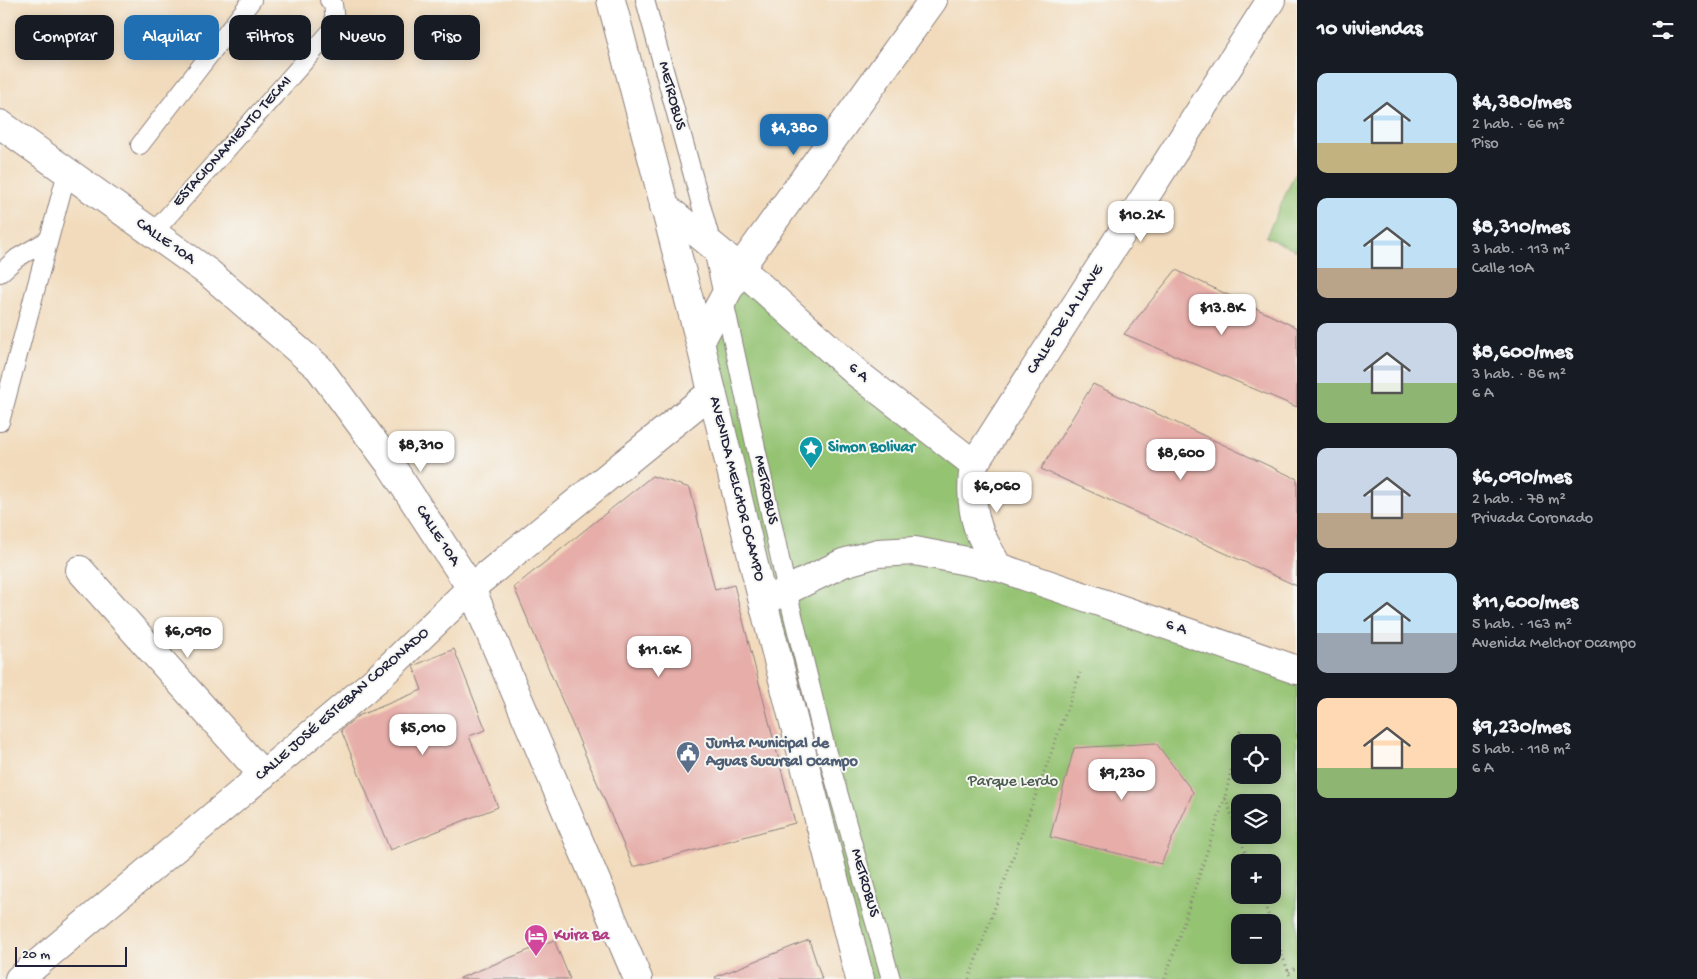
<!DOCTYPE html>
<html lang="es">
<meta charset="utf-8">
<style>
body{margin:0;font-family:"Gochi Hand",sans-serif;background:#20242c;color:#f1f3f6;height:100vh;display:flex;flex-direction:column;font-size:19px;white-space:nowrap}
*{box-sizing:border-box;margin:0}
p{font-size:16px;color:#9ea1a6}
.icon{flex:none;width:28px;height:28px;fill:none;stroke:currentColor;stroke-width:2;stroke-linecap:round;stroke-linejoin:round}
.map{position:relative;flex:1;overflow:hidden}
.side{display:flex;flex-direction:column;background:#171b24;width:400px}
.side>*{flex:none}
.guide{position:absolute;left:15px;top:15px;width:475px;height:45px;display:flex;gap:10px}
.tools{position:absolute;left:1231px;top:734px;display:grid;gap:10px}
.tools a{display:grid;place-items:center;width:50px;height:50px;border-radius:10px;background:#171b24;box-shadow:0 2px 12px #0003;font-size:25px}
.scale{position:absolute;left:15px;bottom:12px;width:112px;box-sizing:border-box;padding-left:5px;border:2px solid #22223b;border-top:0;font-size:14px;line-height:18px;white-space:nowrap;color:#22223b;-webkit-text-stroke:4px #f6f6f2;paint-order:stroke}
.price{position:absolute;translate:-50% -42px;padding:0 11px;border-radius:10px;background:#fff;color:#222;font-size:16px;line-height:32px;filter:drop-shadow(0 1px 2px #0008)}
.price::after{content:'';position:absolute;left:50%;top:30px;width:15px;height:11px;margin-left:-8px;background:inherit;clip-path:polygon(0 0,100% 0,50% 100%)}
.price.selected{background:#1f6fb2;color:#fff}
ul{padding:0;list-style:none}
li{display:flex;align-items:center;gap:15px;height:125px;padding:0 20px}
li span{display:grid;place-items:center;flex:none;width:140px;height:100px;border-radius:10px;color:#555}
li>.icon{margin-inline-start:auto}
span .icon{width:60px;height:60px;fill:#fffc;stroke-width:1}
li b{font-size:21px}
h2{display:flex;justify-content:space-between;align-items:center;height:60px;padding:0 20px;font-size:21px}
.tag{padding:0 18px;border-radius:10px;background:#171b24;box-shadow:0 2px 12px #0003;font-size:18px;line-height:45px}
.tag.selected{background:#1f6fb2;color:#fff}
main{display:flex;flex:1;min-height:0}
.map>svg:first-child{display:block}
.green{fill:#94c372;stroke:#5b7256;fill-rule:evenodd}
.building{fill:#e6ada9}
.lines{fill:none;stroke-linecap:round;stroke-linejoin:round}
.lane-casing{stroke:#8a7e7c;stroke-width:20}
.street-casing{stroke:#8a7e7c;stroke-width:30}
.primary-casing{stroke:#8a7e7c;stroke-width:30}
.path{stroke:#8a7e7c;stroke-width:3;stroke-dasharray:1 4;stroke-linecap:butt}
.lane{stroke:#fff;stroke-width:18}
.street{stroke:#fff;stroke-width:28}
.primary{stroke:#fff;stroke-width:28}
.labels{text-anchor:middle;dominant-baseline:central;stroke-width:4;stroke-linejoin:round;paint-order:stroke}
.street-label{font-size:16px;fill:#22223b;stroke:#f6f6f2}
.culture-label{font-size:16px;font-weight:bold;fill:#0d838f;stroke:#f6f6f2;text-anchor:start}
.service-label{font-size:16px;font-weight:bold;fill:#4e5e75;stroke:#f6f6f2;text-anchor:start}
.park-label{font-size:16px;fill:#4a5a4e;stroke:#f6f6f2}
.hotel-label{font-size:16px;font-weight:bold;fill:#b23c85;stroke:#f6f6f2;text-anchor:start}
</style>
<main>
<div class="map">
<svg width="1297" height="979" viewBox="0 0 1297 979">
<rect width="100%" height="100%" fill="#f6f6f2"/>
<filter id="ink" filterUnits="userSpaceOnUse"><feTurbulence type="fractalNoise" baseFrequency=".02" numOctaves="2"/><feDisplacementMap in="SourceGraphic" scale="10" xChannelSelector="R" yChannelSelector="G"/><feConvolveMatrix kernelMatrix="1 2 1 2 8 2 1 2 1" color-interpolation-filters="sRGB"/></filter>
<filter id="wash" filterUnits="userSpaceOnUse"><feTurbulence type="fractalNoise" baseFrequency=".0096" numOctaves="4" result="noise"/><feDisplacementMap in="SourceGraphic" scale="20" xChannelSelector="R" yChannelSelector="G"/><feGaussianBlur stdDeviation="1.12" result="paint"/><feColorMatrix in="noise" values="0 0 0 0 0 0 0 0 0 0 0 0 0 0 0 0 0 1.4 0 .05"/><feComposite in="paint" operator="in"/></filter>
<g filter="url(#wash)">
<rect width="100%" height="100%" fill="#f2dbbc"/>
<!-- green -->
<path class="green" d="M 1297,169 L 1297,251 L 1266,237 Z
M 740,268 L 974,464 L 998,567 L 1297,670 L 1297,979 L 860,979 L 700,342 ZM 1240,742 L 1272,742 L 1272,775 L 1240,775 ZM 1240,802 L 1272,802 L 1272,835 L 1240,835 ZM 1240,862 L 1272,862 L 1272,895 L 1240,895 ZM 1240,922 L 1272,922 L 1272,955 L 1240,955 Z"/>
<g id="blocks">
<!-- building -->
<path class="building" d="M 1176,270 L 1297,328 L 1297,407 L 1124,334 Z
M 1093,384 L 1297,479 L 1297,586 L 1041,469 Z
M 652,476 L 690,488 L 715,590 L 734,585 L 795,823 L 633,867 L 514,587 Z
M 454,649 L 486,730 L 469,736 L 498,807 L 390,850 L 341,730 L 358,716 L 422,690 L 413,666 Z
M 1156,743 L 1193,792 L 1161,864 L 1050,837 L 1074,748 Z
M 554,940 L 570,979 L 460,979 L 460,978 Z
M 809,940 L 822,979 L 716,979 L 715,977 Z"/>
</g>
</g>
<g filter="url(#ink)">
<use href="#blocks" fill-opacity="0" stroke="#8a7e7c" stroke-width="1"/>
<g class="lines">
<!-- lane casing -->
<g class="lane-casing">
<path id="lane" d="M 645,0 L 712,245 L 787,591 L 827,753 L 891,979
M 140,145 L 252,0
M 153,233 L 332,30 L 335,21 L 333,4 L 329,0
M 0,273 L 17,258 L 48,240
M 0,422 L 67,172"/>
</g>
<!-- street casing -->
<g class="street-casing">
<path id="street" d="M 0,124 L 209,273 L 319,368 L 390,464 L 471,588 L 638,979
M 664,206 L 740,268 L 858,374 L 974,464
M 700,342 L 740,268 L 933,0
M 998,567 C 992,556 985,544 980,533 C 971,511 971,486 974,464 L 1271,0
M 80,570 L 263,775
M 763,602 L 843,563 L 878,553 L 915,551 L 998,567 L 1297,670
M 19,979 L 377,679 L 471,588 L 712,392"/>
</g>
<!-- primary casing -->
<g class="primary-casing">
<path id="primary" d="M 611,0 L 700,342 L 763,602 L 860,979"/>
</g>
<!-- path -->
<path class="path" d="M 1240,731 L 1225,797 L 1249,862
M 1261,895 L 1271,922
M 1272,927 L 1291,979
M 1289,972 L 1297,967
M 969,979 L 1080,673
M 1165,979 L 1225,797"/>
<!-- lane -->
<use href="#lane" class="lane"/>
<!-- street -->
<use href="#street" class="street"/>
<!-- primary -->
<use href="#primary" class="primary"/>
</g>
</g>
<!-- icons -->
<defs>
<g id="sight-pin" transform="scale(1.25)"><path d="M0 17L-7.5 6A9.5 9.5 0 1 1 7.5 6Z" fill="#0f9aa8" stroke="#f6f6f2"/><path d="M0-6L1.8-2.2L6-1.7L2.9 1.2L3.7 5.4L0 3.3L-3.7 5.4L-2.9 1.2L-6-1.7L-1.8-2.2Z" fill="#fff"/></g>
<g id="civic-pin" transform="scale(1.25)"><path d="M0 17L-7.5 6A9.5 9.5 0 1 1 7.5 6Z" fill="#5c6f8a" stroke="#f6f6f2"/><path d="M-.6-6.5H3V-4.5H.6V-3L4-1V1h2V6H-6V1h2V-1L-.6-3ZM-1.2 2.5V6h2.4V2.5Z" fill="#fff"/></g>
<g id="hotel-pin" transform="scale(1.25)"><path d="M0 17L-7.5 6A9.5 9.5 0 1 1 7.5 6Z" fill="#d1479c" stroke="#f6f6f2"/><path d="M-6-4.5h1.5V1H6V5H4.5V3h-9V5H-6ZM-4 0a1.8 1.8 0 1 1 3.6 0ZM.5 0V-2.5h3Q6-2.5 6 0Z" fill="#fff"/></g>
</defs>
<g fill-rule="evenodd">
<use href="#sight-pin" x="811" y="448"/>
<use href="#civic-pin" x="688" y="753"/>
<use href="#hotel-pin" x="536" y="936"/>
</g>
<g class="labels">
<!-- street labels -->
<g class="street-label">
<text transform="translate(671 96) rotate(75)">METROBUS</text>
<text transform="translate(233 142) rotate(-48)">ESTACIONAMIENTO TECMI</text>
<text transform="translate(165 242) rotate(35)">CALLE 10A</text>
<text transform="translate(1066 320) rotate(-57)">CALLE DE LA LLAVE</text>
<text transform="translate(858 373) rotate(40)">6 A</text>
<text transform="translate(736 489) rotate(76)">AVENIDA MELCHOR OCAMPO</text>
<text transform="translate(765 490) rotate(78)">METROBUS</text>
<text transform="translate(437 536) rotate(57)">CALLE 10A</text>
<text transform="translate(1176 628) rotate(19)">6 A</text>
<text transform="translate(343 705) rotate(-41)">CALLE JOSÉ ESTEBAN CORONADO</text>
<text transform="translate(864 883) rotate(74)">METROBUS</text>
</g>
<!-- culture labels -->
<g class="culture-label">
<text x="828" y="448">Simon Bolivar</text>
</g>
<!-- service labels -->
<g class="service-label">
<text x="706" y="744">Junta Municipal de<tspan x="706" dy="18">Aguas Sucursal Ocampo</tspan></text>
</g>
<!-- park labels -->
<g class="park-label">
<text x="1013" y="782">Parque Lerdo</text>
</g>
<!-- hotel labels -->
<g class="hotel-label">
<text x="554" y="936">Kuira Ba</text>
</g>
</g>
</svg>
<div class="tools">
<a><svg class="icon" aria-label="locate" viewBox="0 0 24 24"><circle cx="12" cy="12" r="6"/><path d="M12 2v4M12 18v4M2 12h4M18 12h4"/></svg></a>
<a><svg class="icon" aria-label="layers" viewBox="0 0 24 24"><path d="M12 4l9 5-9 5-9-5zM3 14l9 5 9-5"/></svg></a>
<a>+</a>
<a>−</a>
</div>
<div class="scale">20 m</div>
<b class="price selected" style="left:794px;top:156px">$4,380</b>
<b class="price" style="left:1141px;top:243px">$10.2K</b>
<b class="price" style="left:1222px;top:336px">$13.8K</b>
<b class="price" style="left:421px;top:473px">$8,310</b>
<b class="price" style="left:1181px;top:481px">$8,600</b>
<b class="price" style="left:997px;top:514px">$6,060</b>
<b class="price" style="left:188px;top:659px">$6,090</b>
<b class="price" style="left:659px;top:678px">$11.6K</b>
<b class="price" style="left:423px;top:756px">$5,010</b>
<b class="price" style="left:1122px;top:801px">$9,230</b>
<div class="guide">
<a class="tag">Comprar</a>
<a class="tag selected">Alquilar</a>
<a class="tag">Filtros</a>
<a class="tag">Nuevo</a>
<a class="tag">Piso</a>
</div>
</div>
<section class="side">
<h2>10 viviendas<svg class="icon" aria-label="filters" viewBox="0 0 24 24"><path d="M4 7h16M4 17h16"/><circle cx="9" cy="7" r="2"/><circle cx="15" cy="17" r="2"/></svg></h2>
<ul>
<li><span style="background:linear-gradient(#bfe0f5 70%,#c2b280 0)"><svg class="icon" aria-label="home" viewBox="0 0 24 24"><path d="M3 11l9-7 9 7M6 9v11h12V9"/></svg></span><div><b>$4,380/mes</b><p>2 hab. · 66 m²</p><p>Piso</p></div></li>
<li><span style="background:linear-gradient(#bfe0f5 70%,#b9a48a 0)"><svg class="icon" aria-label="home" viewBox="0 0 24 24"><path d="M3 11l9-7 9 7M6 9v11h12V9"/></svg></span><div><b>$8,310/mes</b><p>3 hab. · 113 m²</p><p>Calle 10A</p></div></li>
<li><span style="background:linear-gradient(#c9d6e8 60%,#8fb573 0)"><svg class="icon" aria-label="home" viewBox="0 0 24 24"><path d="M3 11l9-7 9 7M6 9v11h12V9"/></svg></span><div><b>$8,600/mes</b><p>3 hab. · 86 m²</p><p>6 A</p></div></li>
<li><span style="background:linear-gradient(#c9d6e8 65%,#b9a48a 0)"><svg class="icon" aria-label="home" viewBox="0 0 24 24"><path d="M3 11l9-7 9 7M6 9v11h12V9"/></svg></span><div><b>$6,090/mes</b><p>2 hab. · 78 m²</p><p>Privada Coronado</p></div></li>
<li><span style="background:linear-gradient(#bfe0f5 60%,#9aa5b1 0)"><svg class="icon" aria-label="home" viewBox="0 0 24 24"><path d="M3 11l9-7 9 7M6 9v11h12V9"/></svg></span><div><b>$11,600/mes</b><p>5 hab. · 163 m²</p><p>Avenida Melchor Ocampo</p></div></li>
<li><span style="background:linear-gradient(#ffd9b3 70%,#8fb573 0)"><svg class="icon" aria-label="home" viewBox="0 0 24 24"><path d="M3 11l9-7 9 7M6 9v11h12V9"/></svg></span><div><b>$9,230/mes</b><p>5 hab. · 118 m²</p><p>6 A</p></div></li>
</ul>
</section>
</main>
